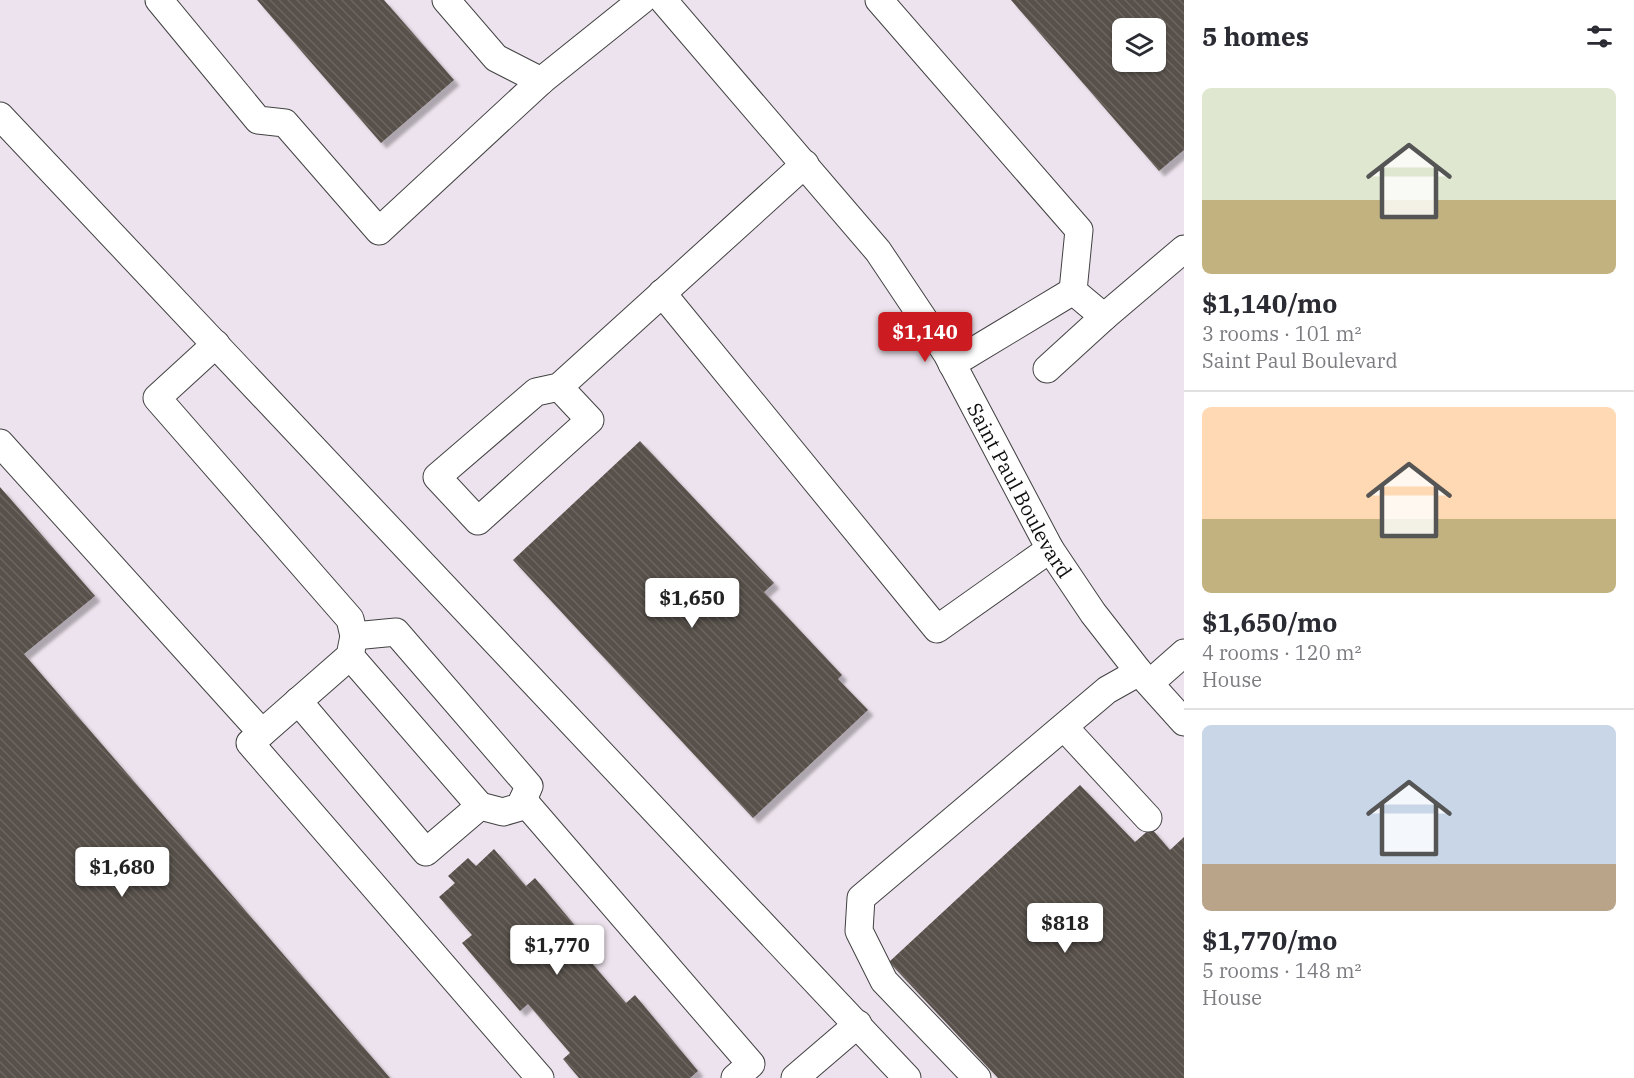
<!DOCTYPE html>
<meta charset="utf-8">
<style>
body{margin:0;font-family:"IBM Plex Serif",serif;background:#f2f2f3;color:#2b2b33;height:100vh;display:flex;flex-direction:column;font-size:22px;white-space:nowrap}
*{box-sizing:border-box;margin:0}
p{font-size:20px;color:#7c7c81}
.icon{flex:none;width:33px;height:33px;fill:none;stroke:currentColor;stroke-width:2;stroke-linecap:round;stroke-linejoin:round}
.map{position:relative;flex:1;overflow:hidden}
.details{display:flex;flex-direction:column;background:#fff;width:450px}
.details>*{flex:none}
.fabs{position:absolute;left:1112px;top:18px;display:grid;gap:12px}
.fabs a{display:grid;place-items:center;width:54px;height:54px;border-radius:9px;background:#fff;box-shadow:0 2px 4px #0004;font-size:30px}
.price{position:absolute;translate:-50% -51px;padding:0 14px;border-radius:6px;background:#fff;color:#222;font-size:20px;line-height:39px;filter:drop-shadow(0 2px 3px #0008)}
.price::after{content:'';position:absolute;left:50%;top:36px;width:18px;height:14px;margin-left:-9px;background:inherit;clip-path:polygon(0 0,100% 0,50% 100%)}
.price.selected{background:#cc1b21;color:#fff}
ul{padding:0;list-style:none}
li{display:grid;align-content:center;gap:12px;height:318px;padding:0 18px}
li+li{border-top:2px solid #e1e1e2}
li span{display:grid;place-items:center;height:186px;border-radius:9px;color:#555}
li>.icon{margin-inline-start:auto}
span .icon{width:108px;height:108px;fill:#fffc;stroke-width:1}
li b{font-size:26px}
h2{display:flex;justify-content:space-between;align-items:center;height:72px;padding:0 18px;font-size:26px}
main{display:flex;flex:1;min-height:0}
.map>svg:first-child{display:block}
.industrial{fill:#ede3ee;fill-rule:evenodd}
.building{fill:url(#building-back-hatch);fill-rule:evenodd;filter:url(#shadow)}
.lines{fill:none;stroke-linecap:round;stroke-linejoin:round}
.minor-casing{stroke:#424242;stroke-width:29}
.minor{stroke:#fff;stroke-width:27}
.labels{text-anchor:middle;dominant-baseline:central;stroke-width:6;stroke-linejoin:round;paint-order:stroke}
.street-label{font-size:20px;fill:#0f0f0f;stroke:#fff}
</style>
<main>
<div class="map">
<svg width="1184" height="1078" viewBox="0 0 1184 1078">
<defs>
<pattern id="building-back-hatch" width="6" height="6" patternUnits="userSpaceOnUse" patternTransform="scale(1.5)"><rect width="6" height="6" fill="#59514b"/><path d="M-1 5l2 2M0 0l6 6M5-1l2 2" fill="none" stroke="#6c6561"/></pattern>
<filter id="shadow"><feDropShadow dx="5.5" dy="5.5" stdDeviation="1.5" flood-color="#0004"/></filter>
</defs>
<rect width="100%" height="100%" fill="#fffdf2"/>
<!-- industrial -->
<path class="industrial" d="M 0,0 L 1184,0 L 1184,1078 L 0,1078 ZM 1122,28 L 1155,28 L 1155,62 L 1122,62 Z"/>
<!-- building -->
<path class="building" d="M 257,0 L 384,0 L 454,80 L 381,143 Z
M 1011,0 L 1184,0 L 1184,150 L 1159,171 ZM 1122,28 L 1155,28 L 1155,62 L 1122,62 Z
M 640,441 L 774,583 L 764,592 L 842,675 L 838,679 L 868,710 L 753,818 L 513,560 Z
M 0,487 L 95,596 L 24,654 L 390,1078 L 0,1078 Z
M 1080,785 L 1135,842 L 1151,828 L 1170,850 L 1184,837 L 1184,1078 L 998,1078 L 889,962 Z
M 494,849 L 526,886 L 535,878 L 593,947 L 584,954 L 626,1003 L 635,995 L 698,1071 L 690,1078 L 579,1078 L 563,1059 L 570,1053 L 528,1004 L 520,1011 L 462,943 L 472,935 L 439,897 L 455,883 L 448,876 L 468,858 L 476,866 Z"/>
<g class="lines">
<!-- minor casing -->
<g class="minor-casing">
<g id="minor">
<path d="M 159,0 L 258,120 L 285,123 L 379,231 L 541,81 L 642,0"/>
<path d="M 446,0 L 496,58 L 541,81"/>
<path id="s1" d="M 663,0 L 878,251 L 947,354 L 1050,549 L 1093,613 L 1139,672 L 1184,722"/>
<path d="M 879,0 L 1079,230 L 1073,291 L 952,364"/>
<path d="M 0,116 L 907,1078"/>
<path d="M 1073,291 L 1104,317 L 1184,249"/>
<path d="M 662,293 L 937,629 L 1050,549"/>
<path d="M 1047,369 L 1104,317"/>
<path d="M 559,387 L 536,392 L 437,477 L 478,521 L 590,420 L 559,387 L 805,164"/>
<path d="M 0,443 L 262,733 L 350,656 L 354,636 L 350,619 L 157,398 L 216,344"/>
<path d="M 354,636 L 396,632 L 529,786 L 520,807 L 503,812 L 480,806"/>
<path d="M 1150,683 L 1184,653"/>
<path d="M 298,701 L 426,852 L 480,806 L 350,656"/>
<path d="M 1064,727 L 1148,818"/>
<path d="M 262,733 L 250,743 L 540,1078"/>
<path d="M 523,800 L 751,1064 L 735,1078"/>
<path d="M 795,1078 L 858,1024"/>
<path d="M 977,1078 L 884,981 L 859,931 L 861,898 L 1107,690 L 1139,672"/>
</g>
</g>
<!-- minor -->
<use href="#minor" class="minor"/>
</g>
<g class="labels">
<!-- street labels -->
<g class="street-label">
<text stroke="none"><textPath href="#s1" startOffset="609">Saint Paul Boulevard</textPath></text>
</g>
</g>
</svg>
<div class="fabs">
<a><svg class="icon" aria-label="layers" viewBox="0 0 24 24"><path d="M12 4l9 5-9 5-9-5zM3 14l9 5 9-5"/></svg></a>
</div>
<b class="price selected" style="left:925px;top:363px">$1,140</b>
<b class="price" style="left:692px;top:629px">$1,650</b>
<b class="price" style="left:122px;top:898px">$1,680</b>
<b class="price" style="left:1065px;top:954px">$818</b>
<b class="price" style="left:557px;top:976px">$1,770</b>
</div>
<section class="details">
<h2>5 homes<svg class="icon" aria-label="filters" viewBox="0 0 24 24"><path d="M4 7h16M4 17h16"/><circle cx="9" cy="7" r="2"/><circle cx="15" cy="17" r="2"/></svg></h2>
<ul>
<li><span style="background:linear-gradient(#dfe7d0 60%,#c2b280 0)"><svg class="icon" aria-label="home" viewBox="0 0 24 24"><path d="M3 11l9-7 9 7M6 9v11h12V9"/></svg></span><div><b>$1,140/mo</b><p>3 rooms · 101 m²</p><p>Saint Paul Boulevard</p></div></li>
<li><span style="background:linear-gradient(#ffd9b3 60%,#c2b280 0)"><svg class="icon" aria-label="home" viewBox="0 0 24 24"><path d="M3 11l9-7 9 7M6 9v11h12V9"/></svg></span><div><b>$1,650/mo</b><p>4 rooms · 120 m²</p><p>House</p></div></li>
<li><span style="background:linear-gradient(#c9d6e8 75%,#b9a48a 0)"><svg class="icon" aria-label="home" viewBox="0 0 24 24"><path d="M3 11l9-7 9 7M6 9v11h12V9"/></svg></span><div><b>$1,770/mo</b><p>5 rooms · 148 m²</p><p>House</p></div></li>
</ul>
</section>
</main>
